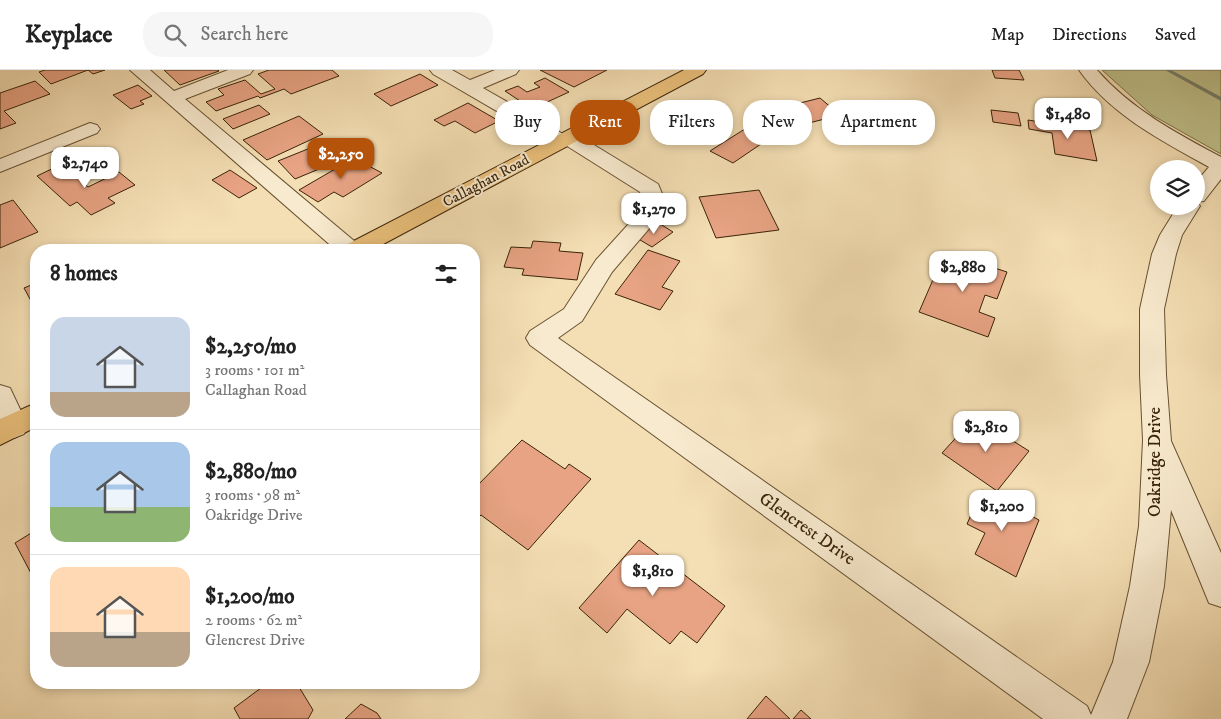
<!DOCTYPE html>
<meta charset="utf-8">
<style>
body{margin:0;font-family:"IM FELL DW Pica",serif;background:#f6f6f6;color:#222;height:100vh;display:flex;flex-direction:column;font-size:19px;white-space:nowrap}
*{box-sizing:border-box;margin:0}
p{font-size:16px;color:#767676}
.icon{flex:none;width:28px;height:28px;fill:none;stroke:currentColor;stroke-width:2;stroke-linecap:round;stroke-linejoin:round}
.map{position:relative;flex:1;overflow:hidden}
.drawer{position:absolute;left:30px;top:174px;width:450px;height:445px;display:flex;flex-direction:column;background:#fff;border-radius:20px;box-shadow:0 2px 8px #0003}
.drawer>*{flex:none}
.top-card{position:absolute;left:495px;top:30px;width:475px;height:45px;display:flex;gap:10px}
.fabs{position:absolute;left:1150px;top:90px;display:grid;gap:10px}
.fabs a{display:grid;place-items:center;width:55px;height:55px;border-radius:50%;background:#fff;box-shadow:0 2px 8px #0003;font-size:25px}
.price{position:absolute;translate:-50% -42px;padding:0 11px;border-radius:10px;background:#fff;color:#222;font-size:16px;line-height:32px;filter:drop-shadow(0 1px 2px #0008)}
.price::after{content:'';position:absolute;left:50%;top:30px;width:15px;height:11px;margin-left:-8px;background:inherit;clip-path:polygon(0 0,100% 0,50% 100%)}
.price.active{background:#b45309;color:#fff}
ul{padding:0;list-style:none}
li{display:flex;align-items:center;gap:15px;height:125px;padding:0 20px}
li+li{border-top:1px solid #e0e0e0}
li span{display:grid;place-items:center;flex:none;width:140px;height:100px;border-radius:15px;color:#555}
li>.icon{margin-inline-start:auto}
span .icon{width:60px;height:60px;fill:#fffc;stroke-width:1}
li b{font-size:21px}
h2{display:flex;justify-content:space-between;align-items:center;height:60px;padding:0 20px;font-size:21px}
.pill{padding:0 18px;border-radius:20px;background:#fff;box-shadow:0 2px 8px #0003;font-size:18px;line-height:45px}
.pill.active{background:#b45309;color:#fff}
header{display:flex;align-items:center;gap:30px;box-sizing:border-box;height:70px;padding:0 25px;background:#fff;border-bottom:1px solid #e0e0e0}
header strong{font-size:24px}
nav{display:flex;gap:28px;margin-inline-start:auto;font-size:18px}
.search{width:350px;height:45px;background:#f6f6f6;display:flex;align-items:center;gap:12px;box-sizing:border-box;padding:0 18px;border-radius:20px;color:#767676;font-size:19px}
.map>svg:first-child{display:block}
.green{fill:#bfc08a;stroke:#7c7249}
.lines{fill:none;stroke-linecap:round;stroke-linejoin:round}
.stream{fill:#757f6c;fill-rule:evenodd}
.building{fill:#e7a383;stroke:#3a2408}
.minor-casing{stroke:#685233;stroke-width:2}
.major-casing{stroke:#3a2408;stroke-width:2}
.minor{fill:#f8eace;fill-rule:evenodd}
.major{fill:#eabf7a;fill-rule:evenodd}
.labels{text-anchor:middle;dominant-baseline:central;stroke-width:4;stroke-linejoin:round;paint-order:stroke}
.far-street-label{font-size:15px;fill:#3a2408;stroke:#f8eace}
.street-label{font-size:18px;fill:#3a2408;stroke:#f8eace}
</style>
<header>
<strong>Keyplace</strong>
<div class="search"><svg class="icon" aria-label="search" viewBox="0 0 24 24"><circle cx="10" cy="10" r="6"/><path d="M15 15l6 6"/></svg>Search here</div>
<nav><a>Map</a><a>Directions</a><a>Saved</a></nav>
</header>
<div class="map">
<svg width="1221" height="649" viewBox="0 0 1221 649">
<rect width="100%" height="100%" fill="#f4deb3"/>
<filter id="stains"><feTurbulence type="fractalNoise" baseFrequency=".004" numOctaves="4"/><feColorMatrix values="0 0 0 0 .2 0 0 0 0 .09 0 0 0 0 .02 0 0 0 .5 -.17"/></filter>
<radialGradient id="worn" r=".72"><stop offset=".6" stop-color="#630" stop-opacity="0"/><stop offset="1" stop-color="#630" stop-opacity=".3"/></radialGradient>
<!-- green -->
<path class="green" d="M 1102,0 L 1221,0 L 1221,84 L 1152,45 Z"/>
<g class="lines">
<!-- stream -->
<path class="stream" d="M 1165,0 L 1171,0 L 1221,27 L 1221,31 Z"/>
</g>
<!-- building -->
<path class="building" d="M 45,0 L 105,0 L 93,4 L 88,0 L 51,14 L 39,2 Z
M 164,0 L 218,0 L 219,1 L 180,15 Z
M 269,0 L 332,0 L 339,6 L 291,24 L 284,19 L 260,28 L 258,26 L 216,41 L 206,32 L 224,25 L 218,19 L 245,10 L 261,24 L 275,19 L 258,4 Z
M 540,0 L 607,0 L 574,17 Z
M 992,0 L 1019,0 L 1024,10 L 995,8 Z
M 420,4 L 438,15 L 391,36 L 374,24 Z
M 545,8 L 569,22 L 532,39 L 505,21 L 518,16 L 527,22 L 540,17 L 534,13 Z
M 35,11 L 50,24 L 4,41 L 16,53 L 0,59 L 0,23 Z
M 138,15 L 152,26 L 140,31 L 144,34 L 131,39 L 113,25 Z
M 820,28 L 840,45 L 809,53 L 806,51 L 797,53 L 784,41 L 800,37 L 796,34 Z
M 468,33 L 499,51 L 475,63 L 455,51 L 444,56 L 434,50 Z
M 259,35 L 270,44 L 233,59 L 223,49 Z
M 991,40 L 1018,43 L 1021,56 L 993,52 Z
M 767,45 L 789,55 L 733,93 L 710,81 Z
M 299,46 L 323,64 L 267,90 L 243,70 Z
M 1028,50 L 1090,60 L 1097,91 L 1055,84 L 1052,63 L 1029,59 Z
M 330,70 L 348,87 L 295,109 L 278,91 Z
M 354,88 L 382,103 L 343,127 L 334,122 L 318,132 L 299,120 Z
M 62,94 L 88,117 L 119,102 L 135,115 L 108,128 L 115,133 L 91,145 L 77,132 L 70,136 L 37,106 Z
M 230,100 L 257,118 L 239,128 L 212,110 Z
M 759,120 L 779,160 L 716,168 L 699,127 Z
M 13,130 L 38,162 L 0,178 L 0,135 Z
M 657,152 L 673,162 L 652,177 L 635,167 Z
M 533,171 L 561,173 L 559,181 L 583,183 L 577,210 L 522,205 L 524,199 L 504,197 L 511,177 L 531,178 Z
M 648,180 L 680,191 L 662,217 L 673,221 L 660,240 L 615,224 Z
M 945,182 L 1007,202 L 997,229 L 985,225 L 979,242 L 995,248 L 988,267 L 919,242 Z
M 36,213 L 36,240 L 24,218 Z
M 975,347 L 1029,381 L 997,421 L 942,383 Z
M 522,370 L 565,399 L 569,394 L 591,409 L 528,480 L 481,445 L 474,452 L 474,419 Z
M 982,420 L 1039,450 L 1016,507 L 975,484 L 985,463 L 967,454 Z
M 36,460 L 36,507 L 34,509 L 15,473 Z
M 639,470 L 725,536 L 697,573 L 681,561 L 670,574 L 627,539 L 607,563 L 579,538 Z
M 269,612 L 296,612 L 313,640 L 308,649 L 240,649 L 234,638 Z
M 766,626 L 790,649 L 747,649 Z
M 361,634 L 377,643 L 381,649 L 345,649 Z
M 801,640 L 811,649 L 793,649 Z"/>
<g class="lines">
<!-- minor casing -->
<g class="minor-casing">
<path id="minor" d="M 130,0 L 150,0 L 174,21 L 228,0 L 253,0 L 250,4 L 185,29 L 359,175 L 363,180 L 336,180 Z
M 430,0 L 452,0 L 470,10 L 495,0 L 519,0 L 516,4 L 483,18 L 563,64 L 569,62 L 576,64 L 658,114 L 663,126 L 653,154 L 612,202 L 582,251 L 558,268 L 1087,636 L 1091,645 L 1113,592 L 1130,516 L 1139,456 L 1143,370 L 1140,305 L 1140,239 L 1152,184 L 1160,165 L 1178,136 L 1196,136 L 1196,112 L 1209,97 C 1162,71 1111,45 1079,0 L 1097,0 C 1131,39 1176,63 1221,87 L 1221,109 L 1204,131 L 1197,132 L 1200,136 L 1182,165 L 1176,184 L 1164,239 L 1166,305 L 1171,371 L 1221,483 L 1221,537 L 1209,533 L 1171,440 L 1164,516 L 1149,592 L 1127,649 L 1043,649 L 530,275 L 526,268 L 530,261 L 564,239 L 596,190 L 635,147 L 641,126 L 640,122 L 567,76 L 562,77 L 555,75 L 433,4 Z
M 90,53 L 97,55 L 100,59 L 97,63 L 0,102 L 0,89 Z
M 0,315 L 10,318 L 28,356 L 24,364 L 14,368 L 4,364 L 0,356 Z"/>
</g>
<!-- major casing -->
<g class="major-casing">
<path id="major" d="M 684,0 L 706,0 L 703,4 L 372,180 L 342,180 L 346,175 Z
M 36,333 L 36,357 L 0,375 L 0,349 Z"/>
</g>
<!-- minor -->
<use href="#minor" class="minor"/>
<!-- major -->
<use href="#major" class="major"/>
</g>
<g class="labels">
<!-- far-street labels -->
<g class="far-street-label">
<text transform="translate(486 111) rotate(-28)">Callaghan Road</text>
</g>
<!-- street labels -->
<g class="street-label">
<text transform="translate(1155 392) rotate(-90)">Oakridge Drive</text>
<text transform="translate(807 459) rotate(35)">Glencrest Drive</text>
</g>
</g>
<rect width="100%" height="100%" filter="url(#stains)"/>
<rect width="100%" height="100%" fill="url(#worn)"/>
</svg>
<div class="fabs">
<a><svg class="icon" aria-label="layers" viewBox="0 0 24 24"><path d="M12 4l9 5-9 5-9-5zM3 14l9 5 9-5"/></svg></a>
</div>
<b class="price" style="left:1068px;top:70px">$1,480</b>
<b class="price active" style="left:341px;top:110px">$2,250</b>
<b class="price" style="left:85px;top:119px">$2,740</b>
<b class="price" style="left:654px;top:165px">$1,270</b>
<b class="price" style="left:963px;top:223px">$2,880</b>
<b class="price" style="left:986px;top:383px">$2,810</b>
<b class="price" style="left:1002px;top:462px">$1,200</b>
<b class="price" style="left:653px;top:527px">$1,810</b>
<div class="top-card">
<a class="pill">Buy</a>
<a class="pill active">Rent</a>
<a class="pill">Filters</a>
<a class="pill">New</a>
<a class="pill">Apartment</a>
</div>
<section class="drawer">
<h2>8 homes<svg class="icon" aria-label="filters" viewBox="0 0 24 24"><path d="M4 7h16M4 17h16"/><circle cx="9" cy="7" r="2"/><circle cx="15" cy="17" r="2"/></svg></h2>
<ul>
<li><span style="background:linear-gradient(#c9d6e8 75%,#b9a48a 0)"><svg class="icon" aria-label="home" viewBox="0 0 24 24"><path d="M3 11l9-7 9 7M6 9v11h12V9"/></svg></span><div><b>$2,250/mo</b><p>3 rooms · 101 m²</p><p>Callaghan Road</p></div></li>
<li><span style="background:linear-gradient(#a9c7e8 65%,#8fb573 0)"><svg class="icon" aria-label="home" viewBox="0 0 24 24"><path d="M3 11l9-7 9 7M6 9v11h12V9"/></svg></span><div><b>$2,880/mo</b><p>3 rooms · 98 m²</p><p>Oakridge Drive</p></div></li>
<li><span style="background:linear-gradient(#ffd9b3 65%,#b9a48a 0)"><svg class="icon" aria-label="home" viewBox="0 0 24 24"><path d="M3 11l9-7 9 7M6 9v11h12V9"/></svg></span><div><b>$1,200/mo</b><p>2 rooms · 62 m²</p><p>Glencrest Drive</p></div></li>
</ul>
</section>
</div>
